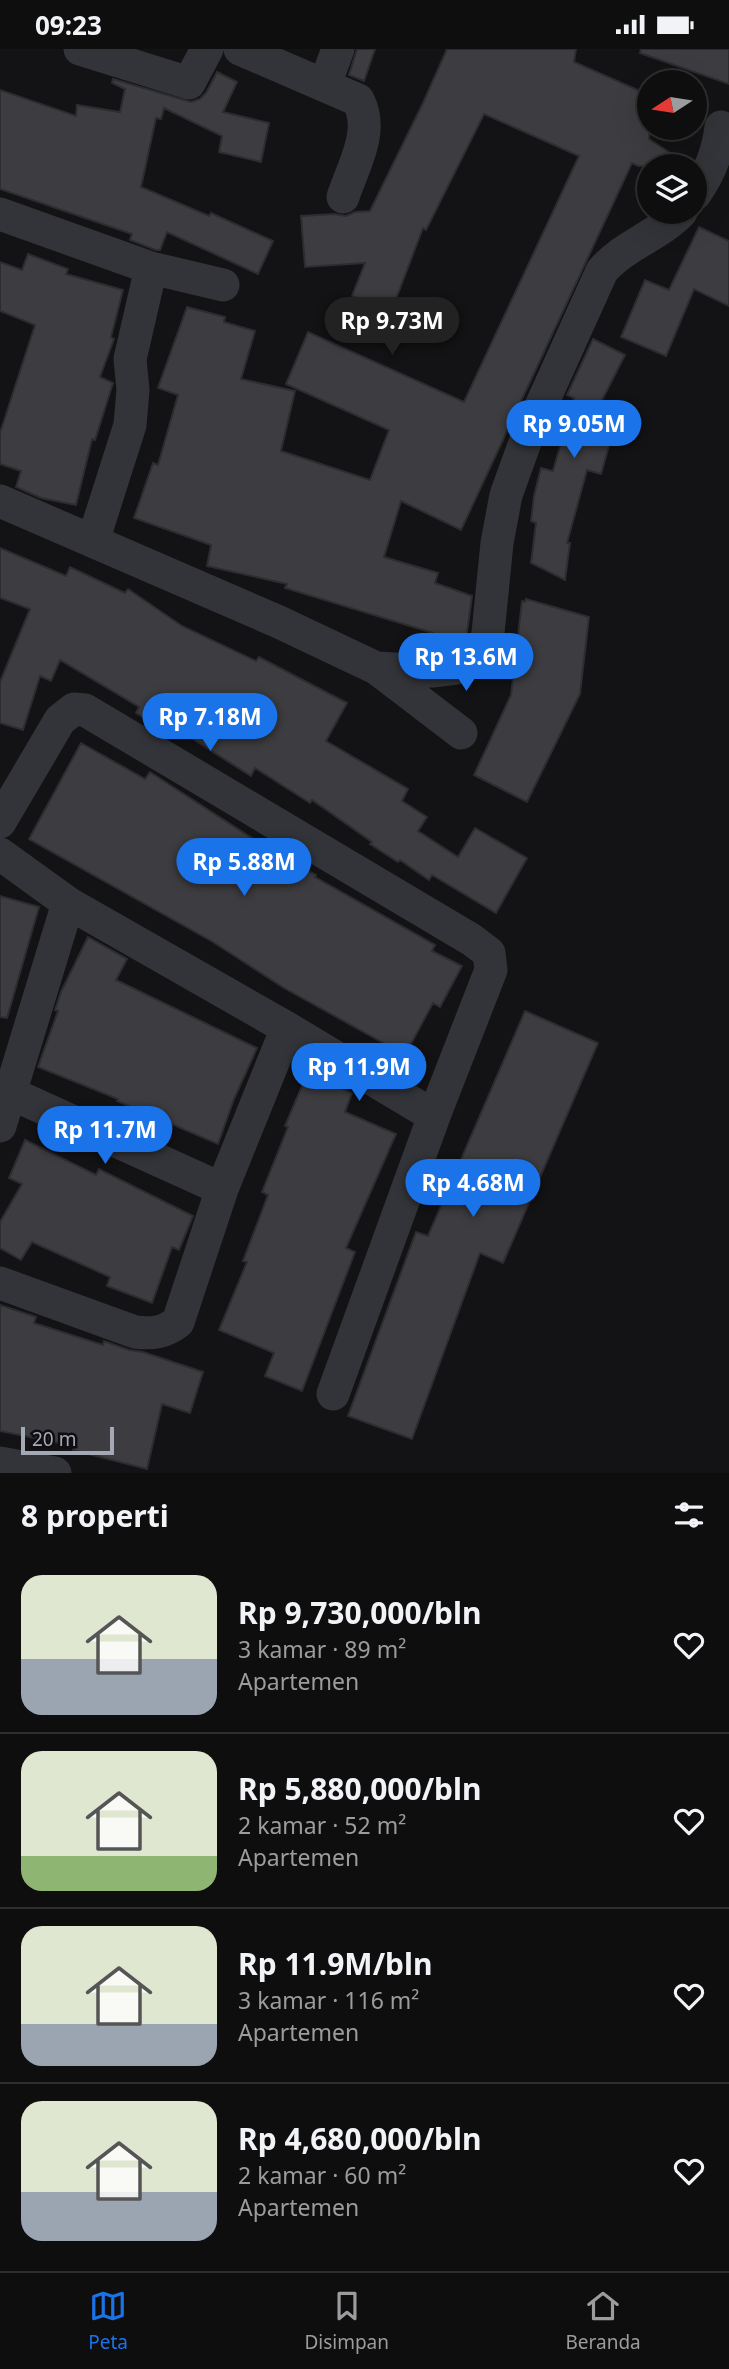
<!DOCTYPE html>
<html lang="id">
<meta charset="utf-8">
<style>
body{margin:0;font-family:"Noto Sans",sans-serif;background:#1c1c1d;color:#f1f3f6;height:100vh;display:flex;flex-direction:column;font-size:26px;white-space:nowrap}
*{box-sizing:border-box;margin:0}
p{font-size:23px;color:#9b9c9e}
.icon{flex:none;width:38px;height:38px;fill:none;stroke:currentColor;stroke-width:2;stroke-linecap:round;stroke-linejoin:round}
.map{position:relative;height:1424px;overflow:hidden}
.sheet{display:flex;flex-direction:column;background:#0e0e0f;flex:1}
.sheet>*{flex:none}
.needle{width:46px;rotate:258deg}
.controls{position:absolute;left:637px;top:21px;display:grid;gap:14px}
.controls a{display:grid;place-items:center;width:70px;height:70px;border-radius:50%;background:#0e0e0f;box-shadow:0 7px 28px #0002,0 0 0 2px #2e2e2f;font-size:35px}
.scale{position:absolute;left:21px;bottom:18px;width:93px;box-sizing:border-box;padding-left:7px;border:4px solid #a4a8b5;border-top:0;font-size:19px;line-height:24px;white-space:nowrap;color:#a4a8b5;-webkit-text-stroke:5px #0e0d0f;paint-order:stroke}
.price{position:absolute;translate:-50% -60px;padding:0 16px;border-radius:24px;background:#1a73e8;color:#fff;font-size:23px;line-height:46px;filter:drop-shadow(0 2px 4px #0008)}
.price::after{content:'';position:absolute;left:50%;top:42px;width:21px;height:16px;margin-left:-10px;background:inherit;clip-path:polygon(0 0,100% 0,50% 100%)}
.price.selected{background:#222;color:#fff}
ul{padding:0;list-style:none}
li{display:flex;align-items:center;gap:21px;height:175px;padding:0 21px}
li+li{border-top:2px solid #2e2e2f}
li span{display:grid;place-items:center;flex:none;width:196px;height:140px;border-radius:21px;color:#555}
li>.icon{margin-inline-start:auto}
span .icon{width:84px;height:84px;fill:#fffc;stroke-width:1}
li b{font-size:30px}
h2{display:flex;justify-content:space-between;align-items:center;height:84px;padding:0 21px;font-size:30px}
.status{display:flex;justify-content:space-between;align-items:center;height:49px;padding:0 35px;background:#0e0e0f;direction:ltr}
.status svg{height:19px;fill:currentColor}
.tabs{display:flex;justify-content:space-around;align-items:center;height:98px;border-top:2px solid #2e2e2f;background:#0e0e0f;font-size:19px;color:#9b9c9e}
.tabs a{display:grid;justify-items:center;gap:4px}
.tabs .selected{color:#1a73e8}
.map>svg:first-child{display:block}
.building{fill:#3d3d41;stroke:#2d2c30;stroke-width:2}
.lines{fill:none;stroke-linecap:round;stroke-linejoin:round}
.minor{stroke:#333439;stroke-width:33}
</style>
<div class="status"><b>09:23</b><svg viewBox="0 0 49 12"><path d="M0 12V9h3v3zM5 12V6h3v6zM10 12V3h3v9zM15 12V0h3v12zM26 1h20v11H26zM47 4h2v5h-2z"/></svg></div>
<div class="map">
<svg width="729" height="1424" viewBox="0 0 729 1424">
<rect width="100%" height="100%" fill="#131214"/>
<!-- building -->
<path class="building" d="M 357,0 L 375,0 L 364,32 L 349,26 Z
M 447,0 L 576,0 L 574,13 L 649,46 L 649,90 L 690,117 L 638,117 L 632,114 L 461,481 L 401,452 L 384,508 L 438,524 L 435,534 L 472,547 L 466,591 L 455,598 L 431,590 L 433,584 L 285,539 L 287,535 L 207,517 L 211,496 L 134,469 L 153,414 L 158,416 L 178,346 L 158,339 L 187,258 L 225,268 L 224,273 L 255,282 L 241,330 L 295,342 L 281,402 L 370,431 L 389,381 L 286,335 L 308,283 L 464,353 L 579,107 L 484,65 L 426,181 L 423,179 L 391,263 L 352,247 L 365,214 L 305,218 L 301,167 L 334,165 L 346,167 L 355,163 L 370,162 L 423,54 Z
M 641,0 L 729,0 L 729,35 L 640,4 Z
M 217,23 L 237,33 L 223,63 L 269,74 L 261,113 L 219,103 L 222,87 L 164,59 L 161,70 L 156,69 L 141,138 L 209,167 L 211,164 L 273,192 L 258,225 L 167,183 L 160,201 L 156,201 L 130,191 L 132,185 L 0,140 L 0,41 L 76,67 L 77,56 L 120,63 L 125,40 L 112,34 L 113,30 L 191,53 L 200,50 L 206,44 Z
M 699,178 L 729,192 L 729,257 L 694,240 L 666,307 L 621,288 L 645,231 L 669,241 Z
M 28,205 L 68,220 L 66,225 L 123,241 L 111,288 L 114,290 L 100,328 L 113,334 L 95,391 L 92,390 L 76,456 L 41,449 L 16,438 L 21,422 L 0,415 L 0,384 L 35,276 L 0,262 L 0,213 L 22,221 Z
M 593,290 L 625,306 L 595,365 L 616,372 L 601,425 L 587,421 L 567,494 L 570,494 L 565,531 L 531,514 L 536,474 L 531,472 L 534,447 L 541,419 L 553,422 L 574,349 L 567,346 Z
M 0,499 L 66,527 L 70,518 L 125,544 L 128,540 L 182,577 L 256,612 L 259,608 L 347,654 L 326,692 L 408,740 L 402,752 L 427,768 L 418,782 L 458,808 L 475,779 L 527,809 L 496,864 L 432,826 L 429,831 L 400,811 L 398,813 L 370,795 L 372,793 L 312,751 L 310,754 L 255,719 L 251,727 L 161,670 L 157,677 L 136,664 L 139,658 L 60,611 L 51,632 L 40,627 L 23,681 L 0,674 L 0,633 L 30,560 L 0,549 Z
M 526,550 L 589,568 L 580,645 L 527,753 L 474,726 L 511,646 L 522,552 L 525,553 Z
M 81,694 L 145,730 L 150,723 L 278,806 L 316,826 L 315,828 L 435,896 L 432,902 L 462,917 L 440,958 L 433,954 L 405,1006 L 284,939 L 213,893 L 29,790 Z
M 0,847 L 39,858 L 7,969 L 0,968 Z
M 88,888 L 127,910 L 116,931 L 257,999 L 234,1050 L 218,1095 L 117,1052 L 118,1050 L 38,1018 L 58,962 L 55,961 L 61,943 Z
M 525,962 L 598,994 L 503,1214 L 480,1204 L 412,1390 L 348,1367 L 416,1183 L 428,1187 Z
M 307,1025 L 352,1044 L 345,1063 L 396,1085 L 346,1199 L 355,1203 L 302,1342 L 265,1327 L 274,1304 L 219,1281 L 247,1213 L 243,1212 L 268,1146 L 262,1143 L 288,1078 L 285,1077 Z
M 25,1091 L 96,1126 L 99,1120 L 193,1167 L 179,1201 L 172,1198 L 152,1254 L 107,1237 L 110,1228 L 32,1193 L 21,1211 L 0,1199 L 0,1173 L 22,1135 L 9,1129 Z
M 0,1256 L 36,1268 L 34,1274 L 103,1296 L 104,1292 L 129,1301 L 143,1303 L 203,1323 L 190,1364 L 162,1355 L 147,1420 L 73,1401 L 74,1397 L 0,1382 Z"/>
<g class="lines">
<!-- minor -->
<path class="minor" d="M 80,0 L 189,34 L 207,0
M 240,0 L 358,51 C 375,82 353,117 343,148
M 325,35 L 338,0
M 695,145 C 710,124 718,103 721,78
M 0,165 L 151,219
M 0,452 L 279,573 L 376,619 L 432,622 L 457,619 L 477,609 L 484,599 L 488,584 L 497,494 L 506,446 L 527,388 L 602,222 C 624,196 658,187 681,163
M 93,492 L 130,376 L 133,341 L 130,310 L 151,219 L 223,236
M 376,619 L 461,684
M 0,773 L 60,671 L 74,660 L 85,661 L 472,891 L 489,904 L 491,921 L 434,1067 L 287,979 L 68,854
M 0,805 L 68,854 L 0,1077
M 10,1044 L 222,1140
M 0,1234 L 135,1283 C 152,1285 164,1284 178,1273 L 222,1140 L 287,979
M 333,1345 L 434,1067
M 0,1414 L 55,1424"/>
</g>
</svg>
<div class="controls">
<a><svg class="needle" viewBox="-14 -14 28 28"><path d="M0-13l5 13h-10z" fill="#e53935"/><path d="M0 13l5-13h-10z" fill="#9b9c9e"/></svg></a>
<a><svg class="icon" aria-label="layers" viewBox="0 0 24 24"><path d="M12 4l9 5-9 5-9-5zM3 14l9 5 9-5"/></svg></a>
</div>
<div class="scale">20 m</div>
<b class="price selected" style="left:392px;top:308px">Rp 9.73M</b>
<b class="price" style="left:574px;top:411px">Rp 9.05M</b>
<b class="price" style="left:466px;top:644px">Rp 13.6M</b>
<b class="price" style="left:210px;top:704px">Rp 7.18M</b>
<b class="price" style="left:244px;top:849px">Rp 5.88M</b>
<b class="price" style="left:359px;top:1054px">Rp 11.9M</b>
<b class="price" style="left:105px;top:1117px">Rp 11.7M</b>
<b class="price" style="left:473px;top:1170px">Rp 4.68M</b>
</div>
<section class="sheet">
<h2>8 properti<svg class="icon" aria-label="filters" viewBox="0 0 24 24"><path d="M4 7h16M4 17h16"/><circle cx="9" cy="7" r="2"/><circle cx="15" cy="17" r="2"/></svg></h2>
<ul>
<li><span style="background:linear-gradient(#dfe7d0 60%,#9aa5b1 0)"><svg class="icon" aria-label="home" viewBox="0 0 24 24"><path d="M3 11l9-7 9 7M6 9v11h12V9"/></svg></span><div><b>Rp 9,730,000/bln</b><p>3 kamar · 89 m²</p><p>Apartemen</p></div><svg class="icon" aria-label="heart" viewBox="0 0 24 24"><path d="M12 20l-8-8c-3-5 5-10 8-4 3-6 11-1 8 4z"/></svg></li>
<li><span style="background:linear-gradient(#dfe7d0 75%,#8fb573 0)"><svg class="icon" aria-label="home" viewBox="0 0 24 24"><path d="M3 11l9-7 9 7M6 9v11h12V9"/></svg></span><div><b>Rp 5,880,000/bln</b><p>2 kamar · 52 m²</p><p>Apartemen</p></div><svg class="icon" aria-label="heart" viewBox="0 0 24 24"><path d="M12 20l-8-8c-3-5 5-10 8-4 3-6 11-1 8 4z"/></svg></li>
<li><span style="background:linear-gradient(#dfe7d0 70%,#9aa5b1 0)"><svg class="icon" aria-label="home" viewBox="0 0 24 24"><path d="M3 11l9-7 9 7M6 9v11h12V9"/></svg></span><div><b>Rp 11.9M/bln</b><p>3 kamar · 116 m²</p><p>Apartemen</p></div><svg class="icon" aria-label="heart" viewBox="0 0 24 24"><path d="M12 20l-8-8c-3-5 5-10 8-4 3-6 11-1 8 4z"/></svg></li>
<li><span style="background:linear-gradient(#dfe7d0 65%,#9aa5b1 0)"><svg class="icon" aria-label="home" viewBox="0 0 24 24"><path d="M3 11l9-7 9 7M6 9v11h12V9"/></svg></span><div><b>Rp 4,680,000/bln</b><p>2 kamar · 60 m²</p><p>Apartemen</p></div><svg class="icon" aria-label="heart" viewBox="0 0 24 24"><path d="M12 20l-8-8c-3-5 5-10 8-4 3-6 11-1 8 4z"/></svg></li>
</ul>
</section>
<nav class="tabs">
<a class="selected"><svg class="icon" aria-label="map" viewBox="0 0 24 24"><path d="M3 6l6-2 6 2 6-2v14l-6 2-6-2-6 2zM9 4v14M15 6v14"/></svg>Peta</a>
<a><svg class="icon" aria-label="saved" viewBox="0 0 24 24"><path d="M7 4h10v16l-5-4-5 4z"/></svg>Disimpan</a>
<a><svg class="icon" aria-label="home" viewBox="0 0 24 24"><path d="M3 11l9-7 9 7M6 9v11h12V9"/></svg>Beranda</a>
</nav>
